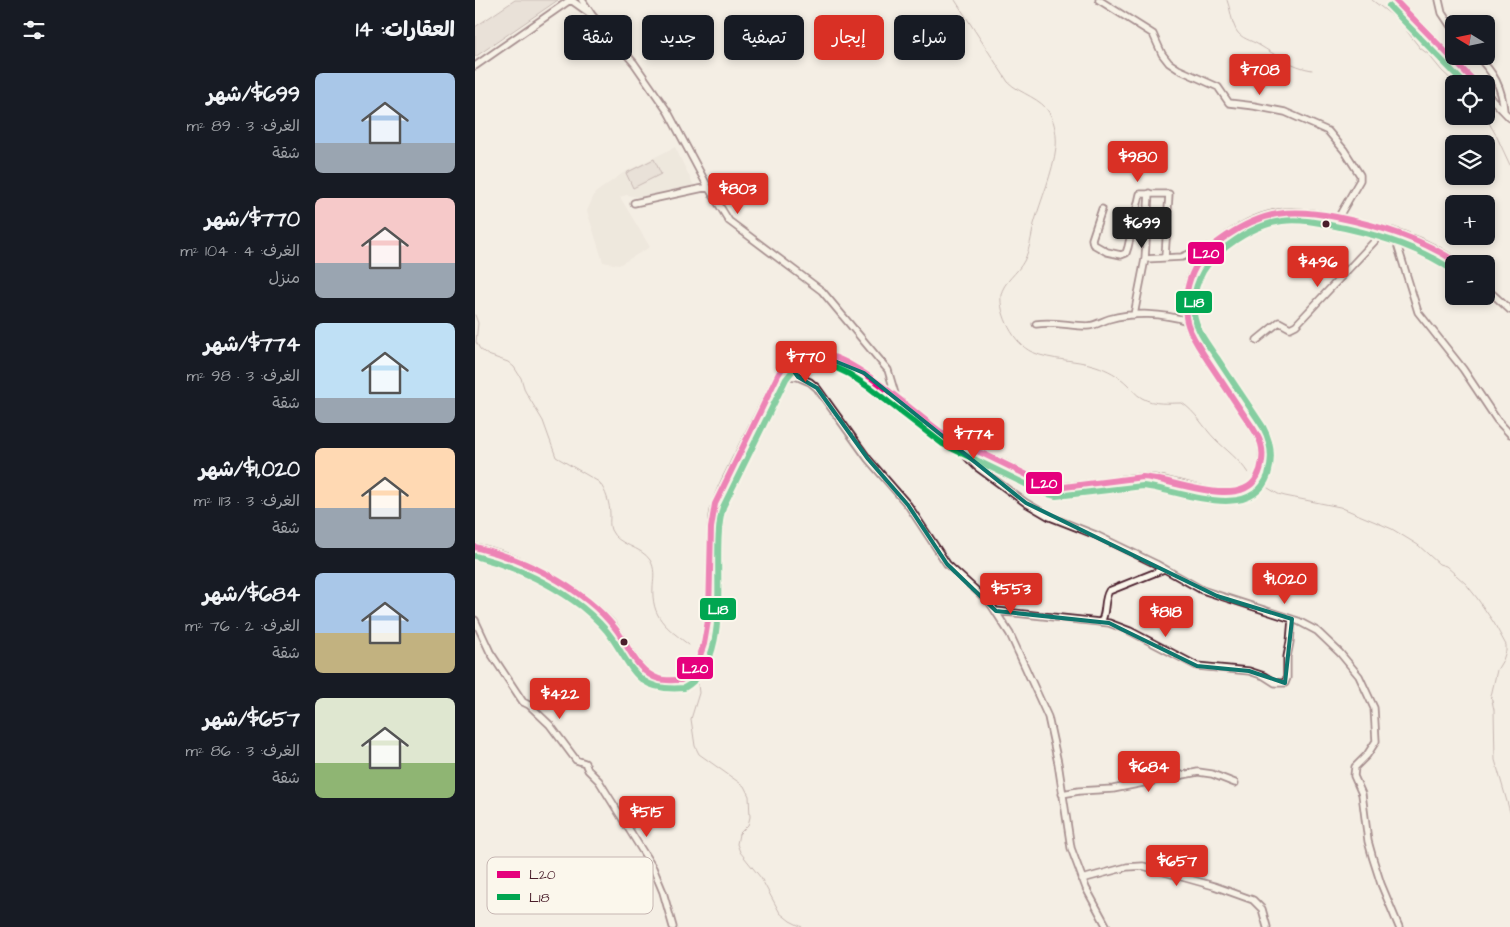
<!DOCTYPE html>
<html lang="ar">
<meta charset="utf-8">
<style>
body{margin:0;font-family:"Architects Daughter","Playpen Sans Arabic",sans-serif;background:#20242c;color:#f1f3f6;direction:rtl;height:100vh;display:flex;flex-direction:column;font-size:19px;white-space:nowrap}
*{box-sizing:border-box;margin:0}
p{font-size:16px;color:#9ea1a6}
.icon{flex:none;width:28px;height:28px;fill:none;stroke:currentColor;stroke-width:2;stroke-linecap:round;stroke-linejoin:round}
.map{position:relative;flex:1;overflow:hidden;direction:ltr}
.drawer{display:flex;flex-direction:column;background:#171b24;width:475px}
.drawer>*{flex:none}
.banner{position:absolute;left:15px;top:15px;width:475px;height:45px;direction:rtl;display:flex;gap:10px}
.needle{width:32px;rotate:280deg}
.controls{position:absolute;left:970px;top:15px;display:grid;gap:10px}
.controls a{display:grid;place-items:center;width:50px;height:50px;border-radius:8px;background:#171b24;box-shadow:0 2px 8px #0003;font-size:25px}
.price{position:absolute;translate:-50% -42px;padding:0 11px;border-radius:5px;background:#d93025;color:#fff;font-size:16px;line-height:32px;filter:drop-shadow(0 1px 2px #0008)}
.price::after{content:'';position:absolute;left:50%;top:30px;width:15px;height:11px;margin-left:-8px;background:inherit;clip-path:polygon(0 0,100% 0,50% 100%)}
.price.current{background:#222;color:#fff}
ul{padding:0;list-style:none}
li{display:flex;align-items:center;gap:15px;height:125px;padding:0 20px}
li span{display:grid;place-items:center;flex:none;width:140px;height:100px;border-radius:8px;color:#555}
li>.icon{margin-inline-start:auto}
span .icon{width:60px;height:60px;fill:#fffc;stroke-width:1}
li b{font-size:21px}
h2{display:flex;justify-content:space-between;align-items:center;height:60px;padding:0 20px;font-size:21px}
.tag{padding:0 18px;border-radius:8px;background:#171b24;box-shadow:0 2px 8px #0003;font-size:18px;line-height:45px}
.tag.current{background:#d93025;color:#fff}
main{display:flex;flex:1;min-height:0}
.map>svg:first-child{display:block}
.built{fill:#e7dfd6}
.green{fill:#dbd0c9;stroke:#92787a}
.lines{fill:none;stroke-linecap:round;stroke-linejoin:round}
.stream{stroke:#8d7174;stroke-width:1}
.minor-casing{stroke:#4a1f2b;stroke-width:9}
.minor{stroke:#fbf7ec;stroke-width:5.5}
.bus-1-casing{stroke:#fbf7ec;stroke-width:10}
.bus-2-casing{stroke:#fbf7ec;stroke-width:10}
.bus-1{stroke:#e5007d;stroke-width:6}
.bus-2{stroke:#00a651;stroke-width:6}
.marked{fill:none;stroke:#0f766e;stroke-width:4;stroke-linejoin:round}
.bus-dot{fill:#4a1f2b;stroke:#fbf7ec;stroke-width:2}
.key{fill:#fbf7ec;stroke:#c6b6b2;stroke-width:1}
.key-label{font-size:14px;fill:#4a1f2b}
.line-badge{stroke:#fbf7ec;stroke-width:2}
.badge-label{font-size:14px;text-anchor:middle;font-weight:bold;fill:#fff}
</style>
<main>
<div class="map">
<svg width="1035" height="927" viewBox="0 0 1035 927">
<rect width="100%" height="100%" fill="#f4eee4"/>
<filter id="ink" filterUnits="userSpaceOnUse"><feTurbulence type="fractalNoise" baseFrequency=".02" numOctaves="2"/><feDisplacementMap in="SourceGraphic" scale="10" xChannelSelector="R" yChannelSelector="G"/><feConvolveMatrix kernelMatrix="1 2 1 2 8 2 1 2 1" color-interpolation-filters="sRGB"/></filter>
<g filter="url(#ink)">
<!-- built -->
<path class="built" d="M 200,147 L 219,186 L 169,198 L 152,195 L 145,197 L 175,247 L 144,265 L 128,262 L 112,211 L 120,193 L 148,173 Z"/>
<!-- green -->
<path class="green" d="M 40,0 L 83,0 L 0,57 L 0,27 Z
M 179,159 L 186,174 L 158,188 L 151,173 Z"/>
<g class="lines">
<!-- stream -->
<path class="stream" d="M 480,0 L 533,82 C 545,94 567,98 575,114 C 580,123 582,137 581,147 C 578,173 566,199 559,224 C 556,237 555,249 549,261 C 543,273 528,282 526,295 C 524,314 539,344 557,352 C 577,361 600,359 621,366 C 633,370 643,375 653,385 C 657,389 661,395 667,398 C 679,405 694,403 707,403 C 721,412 728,427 740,439 C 751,450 764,459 773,473
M 752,0 C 756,10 756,21 761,30 C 766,39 776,40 784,45 C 801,55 817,67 837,70
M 897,0 L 923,20 L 945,48 L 953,54 L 967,71 L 981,84
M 1010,116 L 1021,135 L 1035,165
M 0,315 L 3,323 L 1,342 L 5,349 L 13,355 L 33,362 L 39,367 L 46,378 L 50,391 L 68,421 L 81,457 L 124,482 C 131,491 135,504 135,515 C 135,520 134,525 136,530 C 143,546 166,546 175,560 C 180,568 179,577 178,586 C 176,618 191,627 214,645
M 793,488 L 803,494 L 810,496 L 865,507 L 917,529 L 943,545 L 964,564 L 971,566 L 991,584 L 1002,598 L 1019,623 L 1031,645 L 1031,651 L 1028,660 L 1022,670 L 1016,696 L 1019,710 L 1020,760 L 1035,812
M 223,684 L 224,693 L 216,719 L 220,746 L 224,754 L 269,786 L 274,796 L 275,817 L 273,825 L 264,834 L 262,844 L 265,852 L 286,878 L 305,913 L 315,921 L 327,927"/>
<!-- minor casing -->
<g class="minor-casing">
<path id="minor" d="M 96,0 L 117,15 L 107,0
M 624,0 L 678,34 L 687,54 L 694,63 L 703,69 L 743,87 L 754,103 L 779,106 L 810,112 L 853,131 L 869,150 L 885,175 L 885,180 L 863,218
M 920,0 L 1002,84
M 964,0 L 967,13 L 979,31
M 117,15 L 159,63 L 193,112 L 233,187 L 254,221 L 347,291 L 413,370 L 421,397
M 1002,56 C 1019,73 1027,87 1029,111
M 0,66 L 95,0
M 1011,93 L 1035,118
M 159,203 L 233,187
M 627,209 L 617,239 L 618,244 L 632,252 L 646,255 L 651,253 L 653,247 L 665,194 L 694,194 L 690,257
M 918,231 L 943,312 L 988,369 L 1022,420 L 1035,434
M 670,259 L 674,193
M 1011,288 L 1035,310
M 659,315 L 670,259 L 707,257 L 726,249 L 735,248
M 561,324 C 578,321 595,326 612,326 C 620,326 627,321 634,319 C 659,312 688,313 712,321
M 782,340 L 804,322 L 815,328 L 821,325 L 911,229
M 303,375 L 323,377 L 317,370 L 312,362
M 323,377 L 335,382 L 342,388 L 393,459 L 433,505 L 472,564 L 515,603 L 535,634 L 573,717 L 583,763 L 596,848 L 611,888 L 632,927
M 475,440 L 502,467 L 551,503 L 575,517 L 621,535 L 681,564 L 727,590 L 823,621 L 842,631 L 865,653 L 884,676 L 899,708 L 901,741 L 892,755 L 880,767 L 879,776 L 887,794 L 893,841 L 898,859 L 906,884 L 924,927
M 0,547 C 45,556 110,590 139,626 C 152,642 162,673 185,680 C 253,701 229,543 238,511 C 243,493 253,476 261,459 C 275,431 289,403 303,375 C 308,367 312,359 321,355 C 364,335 438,416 473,437 C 484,443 496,447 507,453 C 529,463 551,474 572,485 L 582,487 C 601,486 620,483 638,481 C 648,479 658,477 668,477 C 698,476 757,510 780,481 C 786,474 788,459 787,449 C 786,437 776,425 770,416 C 759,399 747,382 736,365 C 727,351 715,336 711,319 C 709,308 711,296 713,285 C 718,263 733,248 751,236 C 792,207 818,208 865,218 C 909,228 947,236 984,264
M 521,611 L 634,623 L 655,631 L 722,666 L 774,671 L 789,676 L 800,683 L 810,683 L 812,678 L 812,657 L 815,642 L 817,619
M 0,620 L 15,652 L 48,702 L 54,705 L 75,725 L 101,760 L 110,763 L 113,770 L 124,781 L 178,868 L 188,892 L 198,927
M 626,622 C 632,612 628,601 634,591 L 689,569
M 587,794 L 604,791 L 638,789 L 723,772 L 737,774 L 760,783
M 607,879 L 652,867 L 668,866 L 739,886 L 778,900 L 787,909 L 792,927"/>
</g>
<!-- minor -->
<use href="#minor" class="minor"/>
<!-- bus-1 casing -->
<g class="bus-1-casing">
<path id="bus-1" d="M 920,0 L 1002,84
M 0,547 C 40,557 80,575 113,601 C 123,609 132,618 140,628 C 153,644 161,672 184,679 C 190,681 199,680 206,680 L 221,667 L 229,644 L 234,615 L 236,528 L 240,504 L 303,375 C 307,368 312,359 320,355 C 367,337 436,414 473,437 C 481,442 491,445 500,450 C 524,461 548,473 572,485 L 589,487 L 668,477 C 696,479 765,510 782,477 C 787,468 789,454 786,444 C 783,433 775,424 769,415 C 757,397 745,379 733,361 C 726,350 717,338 713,325 C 709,314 710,303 712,291 C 716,268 730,250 750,237 C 788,211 816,208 861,217 C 905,226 946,238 984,264"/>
</g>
<!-- bus-2 casing -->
<g class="bus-2-casing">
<path id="bus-2" d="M 914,6 L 990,84
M 0,556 C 38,566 76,583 107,607 C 118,616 129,626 137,638 C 159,671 163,692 209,688 C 263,659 233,556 248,507 L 311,379 L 323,364 L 338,361 L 355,365 L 374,374 L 395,388 L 468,444 L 569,493 L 581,496 L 590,495 L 668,486 C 702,489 776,524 793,475 C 798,459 796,442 788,427 C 773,404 757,381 742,358 C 733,345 721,330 719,314 C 716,290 727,266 746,251 C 763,237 784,224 807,221 C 828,218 850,224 870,228 C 910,237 945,248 979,271"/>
</g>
<!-- bus-1 -->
<use href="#bus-1" class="bus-1"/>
<!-- bus-2 -->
<use href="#bus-2" class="bus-2"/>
</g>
</g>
<!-- marked area -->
<path d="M0 0H1035V927H0ZM 329,352 L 340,353 L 389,373 L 551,503 L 742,596 L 817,619 L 810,683 L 774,671 L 722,666 L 634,623 L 521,611 L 472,564 L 433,505 L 393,459 L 342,388 L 323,377 L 312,362 Z" fill="#f4eee4" fill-opacity=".55" fill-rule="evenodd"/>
<path class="marked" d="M 329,352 L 340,353 L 389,373 L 551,503 L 742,596 L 817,619 L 810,683 L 774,671 L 722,666 L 634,623 L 521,611 L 472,564 L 433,505 L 393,459 L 342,388 L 323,377 L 312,362 Z"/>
<!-- markers -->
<g class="bus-dot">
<circle cx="851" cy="224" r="4.5"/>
<circle cx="149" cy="642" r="4.5"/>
</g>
<!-- legend -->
<rect x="12" y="857" width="166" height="57" rx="8" class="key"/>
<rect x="22" y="871" width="23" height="7" fill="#e5007d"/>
<rect x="22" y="894" width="23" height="6" fill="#00a651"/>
<g class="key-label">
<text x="54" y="879">L20</text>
<text x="54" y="902">L18</text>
</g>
<g class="line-badge">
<rect x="712" y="241" width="38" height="24" rx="5" fill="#e5007d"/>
<rect x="700" y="290" width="38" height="24" rx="5" fill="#00a651"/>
<rect x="550" y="471" width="38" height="24" rx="5" fill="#e5007d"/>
<rect x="224" y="597" width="38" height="24" rx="5" fill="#00a651"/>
<rect x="201" y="656" width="38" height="24" rx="5" fill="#e5007d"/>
</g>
<g class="badge-label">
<text x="731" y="258">L20</text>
<text x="719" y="307">L18</text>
<text x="569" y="488">L20</text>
<text x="243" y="614">L18</text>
<text x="220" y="673">L20</text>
</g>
</svg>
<div class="controls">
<a><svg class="needle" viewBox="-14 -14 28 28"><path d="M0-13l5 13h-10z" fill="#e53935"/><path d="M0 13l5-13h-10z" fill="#9ea1a6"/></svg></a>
<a><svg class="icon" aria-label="locate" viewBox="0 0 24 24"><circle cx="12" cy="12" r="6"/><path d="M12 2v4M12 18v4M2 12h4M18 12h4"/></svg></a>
<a><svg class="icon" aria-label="layers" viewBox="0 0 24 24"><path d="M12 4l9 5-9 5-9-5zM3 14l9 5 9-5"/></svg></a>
<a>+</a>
<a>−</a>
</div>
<b class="price" style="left:785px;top:96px">$708</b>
<b class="price" style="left:663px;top:183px">$980</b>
<b class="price" style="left:263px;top:215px">$803</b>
<b class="price current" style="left:667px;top:249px">$699</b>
<b class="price" style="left:843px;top:288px">$496</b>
<b class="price" style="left:331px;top:383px">$770</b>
<b class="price" style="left:499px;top:460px">$774</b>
<b class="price" style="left:810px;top:605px">$1,020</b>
<b class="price" style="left:536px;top:615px">$553</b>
<b class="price" style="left:691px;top:638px">$818</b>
<b class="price" style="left:85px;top:720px">$422</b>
<b class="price" style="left:674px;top:793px">$684</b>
<b class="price" style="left:172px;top:838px">$515</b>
<b class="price" style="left:702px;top:887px">$657</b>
<div class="banner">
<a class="tag">شراء</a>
<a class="tag current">إيجار</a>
<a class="tag">تصفية</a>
<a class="tag">جديد</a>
<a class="tag">شقة</a>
</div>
</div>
<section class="drawer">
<h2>العقارات: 14<svg class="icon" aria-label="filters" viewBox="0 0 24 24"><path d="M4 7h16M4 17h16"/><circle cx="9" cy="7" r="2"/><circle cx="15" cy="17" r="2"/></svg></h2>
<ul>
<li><span style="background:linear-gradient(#a9c7e8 70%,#9aa5b1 0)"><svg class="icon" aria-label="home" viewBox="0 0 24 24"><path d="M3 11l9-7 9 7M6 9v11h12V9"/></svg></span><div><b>$699/شهر</b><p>الغرف: 3 · 89 m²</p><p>شقة</p></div></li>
<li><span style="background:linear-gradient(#f6c9c9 65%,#9aa5b1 0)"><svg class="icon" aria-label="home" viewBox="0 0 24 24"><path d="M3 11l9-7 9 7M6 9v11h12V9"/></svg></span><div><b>$770/شهر</b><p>الغرف: 4 · 104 m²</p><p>منزل</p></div></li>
<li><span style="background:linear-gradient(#bfe0f5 75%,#9aa5b1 0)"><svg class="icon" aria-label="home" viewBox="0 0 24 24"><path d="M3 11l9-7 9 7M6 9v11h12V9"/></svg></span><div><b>$774/شهر</b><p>الغرف: 3 · 98 m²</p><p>شقة</p></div></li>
<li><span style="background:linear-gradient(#ffd9b3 60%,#9aa5b1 0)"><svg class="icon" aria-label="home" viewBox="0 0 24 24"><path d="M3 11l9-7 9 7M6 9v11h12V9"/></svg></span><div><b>$1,020/شهر</b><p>الغرف: 3 · 113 m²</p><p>شقة</p></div></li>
<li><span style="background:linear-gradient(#a9c7e8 60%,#c2b280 0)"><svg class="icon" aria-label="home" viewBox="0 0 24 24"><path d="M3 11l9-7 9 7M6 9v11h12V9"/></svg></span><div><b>$684/شهر</b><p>الغرف: 2 · 76 m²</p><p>شقة</p></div></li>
<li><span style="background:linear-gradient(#dfe7d0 65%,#8fb573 0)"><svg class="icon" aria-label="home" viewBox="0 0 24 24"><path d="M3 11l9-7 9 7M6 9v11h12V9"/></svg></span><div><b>$657/شهر</b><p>الغرف: 3 · 86 m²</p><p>شقة</p></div></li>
</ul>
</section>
</main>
